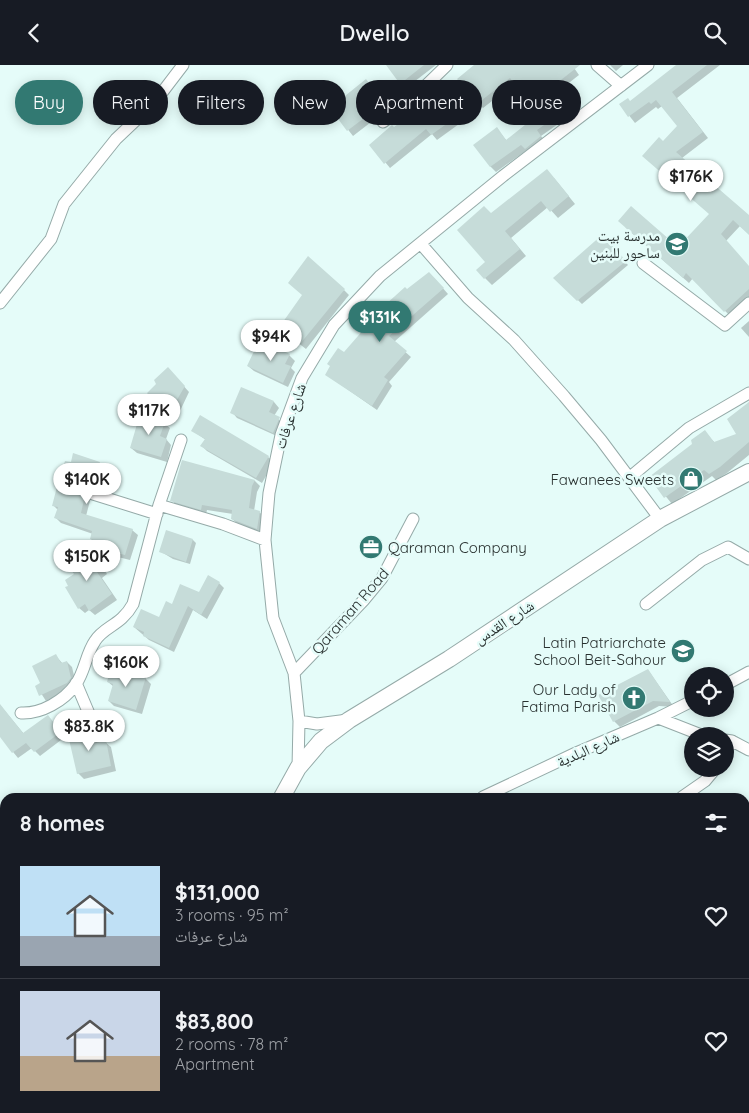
<!DOCTYPE html>
<meta charset="utf-8">
<style>
body{margin:0;font-family:Quicksand,"Noto Naskh Arabic",sans-serif;background:#242831;color:#f1f3f6;height:100vh;display:flex;flex-direction:column;font-size:19px;white-space:nowrap}
*{box-sizing:border-box;margin:0}
p{font-size:16px;color:#9ea1a6}
.icon{flex:none;width:28px;height:28px;fill:none;stroke:currentColor;stroke-width:2;stroke-linecap:round;stroke-linejoin:round}
.map{position:relative;flex:1;overflow:hidden}
.drawer{position:absolute;left:0px;top:728px;width:750px;height:321px;display:flex;flex-direction:column;background:#171b24;border-radius:15px 15px 0 0;box-shadow:0 2px 12px #0003}
.drawer>*{flex:none}
.banner{position:absolute;left:15px;top:15px;width:720px;height:45px;display:flex;gap:10px}
.fabs{position:absolute;left:684px;top:602px;display:grid;gap:10px}
.fabs a{display:grid;place-items:center;width:50px;height:50px;border-radius:50%;background:#171b24;box-shadow:0 2px 12px #0003;font-size:25px}
.price{position:absolute;translate:-50% -42px;padding:0 11px;border-radius:18px;background:#fff;color:#222;font-size:16px;line-height:32px;filter:drop-shadow(0 1px 2px #0008)}
.price::after{content:'';position:absolute;left:50%;top:30px;width:15px;height:11px;margin-left:-8px;background:inherit;clip-path:polygon(0 0,100% 0,50% 100%)}
.price.selected{background:#327972;color:#fff}
ul{padding:0;list-style:none}
li{display:flex;align-items:center;gap:15px;height:125px;padding:0 20px}
li+li{border-top:1px solid #363941}
li span{display:grid;place-items:center;flex:none;width:140px;height:100px;border-radius:0px;color:#555}
li>.icon{margin-inline-start:auto}
span .icon{width:60px;height:60px;fill:#fffc;stroke-width:1}
li b{font-size:21px}
h2{display:flex;justify-content:space-between;align-items:center;height:60px;padding:0 20px;font-size:21px}
.pill{padding:0 18px;border-radius:22px;background:#171b24;box-shadow:0 2px 12px #0003;font-size:18px;line-height:45px}
.pill.selected{background:#327972;color:#fff}
header{display:flex;justify-content:space-between;align-items:center;height:65px;padding:0 20px;background:#171b24;font-size:22px;font-weight:600}
.map>svg:first-child{display:block}
.shadow{fill:#0003}
.building{fill:#c6dcd9}
.lines{fill:none;stroke-linecap:round;stroke-linejoin:round}
.street-casing{stroke:#95aaa8;stroke-width:13}
.secondary-casing{stroke:#95aaa8;stroke-width:18}
.street{stroke:#fff;stroke-width:11}
.secondary{stroke:#fff;stroke-width:16}
.labels{text-anchor:middle;dominant-baseline:central;stroke-width:5;stroke-linejoin:round;paint-order:stroke}
.poi-label{font-size:15px;fill:#293130;stroke:#e5fcf9;text-anchor:end}
.street-label{font-size:15px;fill:#293130;stroke:#e5fcf9}
</style>
<header><svg class="icon" aria-label="back" viewBox="0 0 24 24"><path d="M15 5l-7 7 7 7"/></svg>Dwello<svg class="icon" aria-label="search" viewBox="0 0 24 24"><circle cx="10" cy="10" r="6"/><path d="M15 15l6 6"/></svg></header>
<div class="map">
<svg width="749" height="1048" viewBox="0 0 749 1048">
<rect width="100%" height="100%" fill="#e5fcf9"/>
<!-- shadow -->
<path class="shadow" d="M 393,0 L 436,0 L 406,23 L 401,18 Z
M 477,0 L 572,0 L 579,10 L 556,28 L 571,50 L 541,71 L 546,77 L 531,89 L 527,85 L 496,107 L 490,101 L 497,64 L 507,76 L 536,52 L 532,40 L 515,18 L 483,43 L 478,38 Z
M 610,0 L 623,0 L 616,6 Z
M 679,0 L 720,0 L 677,33 L 708,73 L 682,93 L 749,151 L 749,169 L 740,161 L 726,176 L 749,202 L 749,236 L 731,252 L 693,213 L 689,218 L 625,162 L 678,184 L 710,149 L 663,77 L 679,61 L 662,41 L 658,44 L 656,42 L 635,58 L 620,39 L 630,37 Z
M 371,21 L 388,44 L 353,71 L 331,43 Z
M 440,34 L 459,59 L 437,75 L 432,69 L 390,103 L 371,80 Z
M 554,113 L 575,139 L 558,153 L 548,142 L 511,173 L 526,191 L 492,220 L 485,213 L 491,150 Z
M 606,174 L 628,200 L 582,239 L 555,213 Z
M 434,213 L 448,229 L 394,277 L 411,292 L 389,317 L 392,321 L 377,345 L 327,310 L 344,288 L 407,226 Z
M 344,225 L 349,230 L 306,284 L 280,264 Z
M 749,256 L 749,272 L 741,263 Z
M 260,288 L 289,290 L 295,296 L 291,303 L 295,307 L 288,322 L 254,306 L 248,301 Z
M 173,309 L 189,327 L 180,346 L 171,353 L 149,328 Z
M 242,324 L 274,337 L 279,343 L 274,351 L 284,359 L 279,372 L 237,353 L 232,347 Z
M 749,337 L 749,390 L 727,408 L 716,415 L 712,411 L 672,439 L 650,412 L 694,380 L 704,366 L 715,378 L 738,370 Z
M 164,358 L 170,363 L 166,374 L 171,380 L 167,397 L 137,388 L 131,383 Z
M 193,366 L 268,392 L 274,397 L 262,418 L 207,386 L 202,381 L 206,375 Z
M 183,397 L 255,416 L 260,421 L 257,427 L 254,446 L 259,447 L 265,452 L 262,468 L 238,459 L 232,454 L 233,449 L 207,445 L 206,449 L 177,441 L 172,435 Z
M 99,398 L 105,404 L 97,427 L 91,432 L 86,451 L 132,465 L 138,470 L 130,495 L 102,488 L 97,483 L 100,480 L 91,474 L 93,469 L 61,458 L 56,453 L 58,445 L 53,440 Z
M 167,467 L 193,475 L 196,478 L 190,499 L 173,494 L 160,486 Z
M 91,487 L 107,509 L 102,513 L 117,535 L 95,550 L 89,545 L 85,548 L 79,543 L 70,521 Z
M 219,518 L 224,523 L 207,554 L 193,545 L 174,587 L 149,575 L 134,562 L 160,554 Z
M 56,591 L 63,599 L 67,597 L 72,602 L 76,619 L 73,623 L 46,636 L 37,622 L 42,619 Z
M 648,605 L 674,642 L 659,641 L 620,662 L 614,656 Z
M 145,613 L 151,619 L 142,649 L 114,641 L 109,636 L 114,622 L 108,617 Z
M 0,640 L 24,669 L 48,652 L 65,672 L 40,691 L 32,683 L 18,693 L 0,671 Z
M 93,666 L 98,671 L 100,678 L 105,677 L 111,682 L 116,706 L 84,714 L 78,708 Z
M 5,795 L 5,827 L 0,821 L 0,799 Z
M 1,873 L 5,877 L 5,967 L 0,960 Z"/>
<!-- building -->
<path class="building" d="M 386,0 L 424,0 L 400,19 Z
M 474,0 L 580,0 L 552,22 L 567,44 L 537,65 L 541,71 L 525,84 L 521,80 L 490,102 L 473,80 L 497,62 L 506,75 L 535,52 L 528,42 L 531,40 L 510,13 L 477,39 L 457,14 Z
M 676,0 L 707,0 L 672,27 L 703,67 L 676,87 L 749,150 L 749,170 L 733,155 L 721,169 L 749,201 L 749,224 L 724,247 L 686,208 L 683,213 L 618,156 L 631,141 L 678,182 L 709,149 L 642,91 L 659,72 L 663,76 L 677,61 L 656,35 L 651,39 L 649,37 L 628,52 L 619,39 L 628,33 L 630,36 Z
M 366,14 L 384,38 L 347,66 L 330,43 Z
M 440,32 L 455,53 L 431,70 L 426,64 L 384,99 L 369,80 L 392,60 L 394,62 L 401,57 L 403,59 Z
M 547,104 L 569,131 L 550,147 L 541,136 L 505,166 L 520,184 L 484,214 L 476,205 L 485,197 L 457,165 L 484,141 L 491,148 Z
M 603,169 L 626,196 L 577,236 L 553,213 Z
M 308,191 L 345,224 L 300,279 L 278,264 L 302,230 L 288,218 Z
M 429,207 L 444,223 L 389,271 L 407,286 L 384,312 L 388,315 L 372,341 L 325,310 L 330,301 L 327,299 L 338,283 L 344,287 L 385,240 L 405,222 L 407,224 Z
M 265,278 L 290,289 L 285,299 L 291,301 L 283,318 L 247,301 L 255,284 L 260,286 Z
M 168,302 L 185,321 L 174,340 L 165,349 L 147,328 L 156,319 L 154,315 Z
M 241,322 L 274,336 L 269,347 L 280,352 L 273,368 L 230,348 Z
M 749,337 L 749,377 L 720,402 L 709,409 L 704,405 L 664,433 L 649,412 L 692,379 L 691,375 L 705,365 L 714,377 L 736,369 L 727,354 Z
M 140,349 L 165,357 L 160,371 L 167,374 L 161,392 L 130,383 Z
M 200,350 L 269,391 L 256,413 L 200,381 L 205,374 L 191,366 Z
M 73,388 L 100,397 L 92,422 L 86,426 L 81,448 L 133,464 L 125,490 L 95,483 L 102,478 L 90,474 L 92,466 L 54,453 L 58,442 L 52,441 L 59,414 L 65,396 L 71,397 Z
M 182,395 L 255,415 L 252,421 L 249,443 L 260,446 L 257,464 L 231,454 L 232,445 L 202,440 L 201,445 L 170,436 Z
M 166,465 L 193,474 L 186,497 L 159,487 Z
M 91,485 L 103,503 L 97,507 L 112,529 L 89,546 L 85,539 L 78,544 L 65,522 L 68,521 L 65,515 L 74,509 L 68,501 Z
M 208,510 L 220,517 L 201,550 L 188,541 L 169,583 L 143,571 L 144,567 L 133,562 L 141,544 L 159,552 L 166,536 L 172,539 L 180,519 L 199,527 Z
M 56,589 L 61,598 L 67,596 L 71,613 L 67,618 L 39,631 L 35,621 L 40,618 L 32,601 Z
M 111,602 L 146,612 L 136,645 L 108,636 L 113,619 L 107,617 Z
M 648,604 L 670,637 L 653,636 L 613,657 L 598,630 Z
M 0,639 L 23,668 L 48,650 L 61,667 L 34,687 L 26,678 L 12,688 L 0,672 Z
M 93,664 L 96,678 L 106,675 L 111,701 L 77,709 L 68,670 Z"/>
<g class="lines">
<!-- street casing -->
<g class="street-casing">
<path id="street" d="M 597,0 L 621,21
M 383,57 L 409,37 L 447,0
M 421,179 L 468,233 L 514,275 L 564,331 L 601,375 L 660,454
M 643,198 L 725,260 L 749,238
M 0,238 L 51,174 L 64,139 L 116,74 L 154,38 L 183,0
M 629,413 L 689,363 L 749,328
M 93,429 L 157,449
M 159,440 L 223,459 L 265,475
M 646,539 L 702,495 L 728,482 L 749,494
M 294,608 L 363,536 L 382,513 L 413,454
M 76,618 L 90,651
M 725,620 L 749,607
M 21,648 C 41,649 64,636 76,619 C 85,606 86,589 95,576 C 104,561 121,561 133,539 L 159,440 L 181,375
M 658,653 L 704,671
M 299,656 L 317,659 L 348,655
M 725,675 L 732,676 L 725,688
M 732,676 L 749,685
M 298,703 L 299,656 L 294,608 L 273,553 L 265,475 L 269,428 L 281,370 L 302,313 L 334,260 L 380,211 L 503,111 L 648,0
M 483,732 L 576,688 L 658,653 L 692,636
M 682,732 L 705,716 L 715,704
M 4,752 L 5,753
M 745,844 L 749,837
M 0,847 L 5,856
M 745,848 L 749,858
M 745,885 L 749,884
M 369,1044 L 371,1048
M 234,1048 L 237,1044
M 471,1048 L 485,1044
M 536,1048 L 536,1044"/>
</g>
<!-- secondary casing -->
<g class="secondary-casing">
<path id="secondary" d="M 282,732 L 298,703 L 321,676 L 349,655 L 449,594 L 660,454 L 749,407
M 0,1023 L 5,1024"/>
</g>
<!-- street -->
<use href="#street" class="street"/>
<!-- secondary -->
<use href="#secondary" class="secondary"/>
</g>
<!-- icons -->
<defs>
<g id="school-disc" transform="scale(1.25)"><circle r="9.5" fill="#327972" stroke="#e5fcf9"/><path d="M0-5L7-2L0 1L-7-2ZM-4 1L0 2.5L4 1V4Q0 6-4 4Z" fill="#fff"/></g>
<g id="shop-disc" transform="scale(1.25)"><circle r="9.5" fill="#327972" stroke="#e5fcf9"/><path d="M-5-2.5h2.3a2.7 3.5 0 0 1 5.4 0H5L5.5 6h-11ZM-1.5-2.5h3a1.5 2.3 0 0 0-3 0Z" fill="#fff"/></g>
<g id="office-disc" transform="scale(1.25)"><circle r="9.5" fill="#327972" stroke="#e5fcf9"/><path d="M-6-3h4V-5.5h4V-3h4V5H-6ZM-1-4.5V-3h2v-1.5ZM-6 0V1H6V0Z" fill="#fff"/></g>
<g id="church-disc" transform="scale(1.25)"><circle r="9.5" fill="#327972" stroke="#e5fcf9"/><path d="M-1.2-6h2.4v3.5h3.3v2.4h-3.3V6h-2.4V-.1h-3.3v-2.4h3.3Z" fill="#fff"/></g>
</defs>
<g fill-rule="evenodd">
<use href="#school-disc" x="677" y="179"/>
<use href="#shop-disc" x="691" y="414"/>
<use href="#office-disc" x="371" y="482"/>
<use href="#school-disc" x="683" y="586"/>
<use href="#church-disc" x="634" y="633"/>
</g>
<g class="labels">
<!-- poi labels -->
<g class="poi-label">
<text x="660" y="170">مدرسة بيت<tspan x="660" dy="17">ساحور للبنين</tspan></text>
<text x="674" y="414">Fawanees Sweets</text>
<text x="388" y="482" text-anchor="start">Qaraman Company</text>
<text x="666" y="577">Latin Patriarchate<tspan x="666" dy="17">School Beit-Sahour</tspan></text>
<text x="616" y="624">Our Lady of<tspan x="616" dy="17">Fatima Parish</tspan></text>
</g>
<!-- street labels -->
<g class="street-label">
<text transform="translate(290 351) rotate(-71)">شارع عرفات</text>
<text transform="translate(350 546) rotate(-49)">Qaraman Road</text>
<text transform="translate(504 557) rotate(-33)">شارع القدس</text>
<text transform="translate(588 684) rotate(-24)">شارع البلدية</text>
</g>
</g>
</svg>
<div class="fabs">
<a><svg class="icon" aria-label="locate" viewBox="0 0 24 24"><circle cx="12" cy="12" r="6"/><path d="M12 2v4M12 18v4M2 12h4M18 12h4"/></svg></a>
<a><svg class="icon" aria-label="layers" viewBox="0 0 24 24"><path d="M12 4l9 5-9 5-9-5zM3 14l9 5 9-5"/></svg></a>
</div>
<b class="price" style="left:691px;top:137px">$176K</b>
<b class="price selected" style="left:380px;top:278px">$131K</b>
<b class="price" style="left:271px;top:297px">$94K</b>
<b class="price" style="left:149px;top:371px">$117K</b>
<b class="price" style="left:87px;top:440px">$140K</b>
<b class="price" style="left:87px;top:517px">$150K</b>
<b class="price" style="left:126px;top:623px">$160K</b>
<b class="price" style="left:89px;top:687px">$83.8K</b>
<div class="banner">
<a class="pill selected">Buy</a>
<a class="pill">Rent</a>
<a class="pill">Filters</a>
<a class="pill">New</a>
<a class="pill">Apartment</a>
<a class="pill">House</a>
</div>
<section class="drawer">
<h2>8 homes<svg class="icon" aria-label="filters" viewBox="0 0 24 24"><path d="M4 7h16M4 17h16"/><circle cx="9" cy="7" r="2"/><circle cx="15" cy="17" r="2"/></svg></h2>
<ul>
<li><span style="background:linear-gradient(#bfe0f5 70%,#9aa5b1 0)"><svg class="icon" aria-label="home" viewBox="0 0 24 24"><path d="M3 11l9-7 9 7M6 9v11h12V9"/></svg></span><div><b>$131,000</b><p>3 rooms · 95 m²</p><p>شارع عرفات</p></div><svg class="icon" aria-label="heart" viewBox="0 0 24 24"><path d="M12 20l-8-8c-3-5 5-10 8-4 3-6 11-1 8 4z"/></svg></li>
<li><span style="background:linear-gradient(#c9d6e8 65%,#b9a48a 0)"><svg class="icon" aria-label="home" viewBox="0 0 24 24"><path d="M3 11l9-7 9 7M6 9v11h12V9"/></svg></span><div><b>$83,800</b><p>2 rooms · 78 m²</p><p>Apartment</p></div><svg class="icon" aria-label="heart" viewBox="0 0 24 24"><path d="M12 20l-8-8c-3-5 5-10 8-4 3-6 11-1 8 4z"/></svg></li>
</ul>
</section>
</div>
